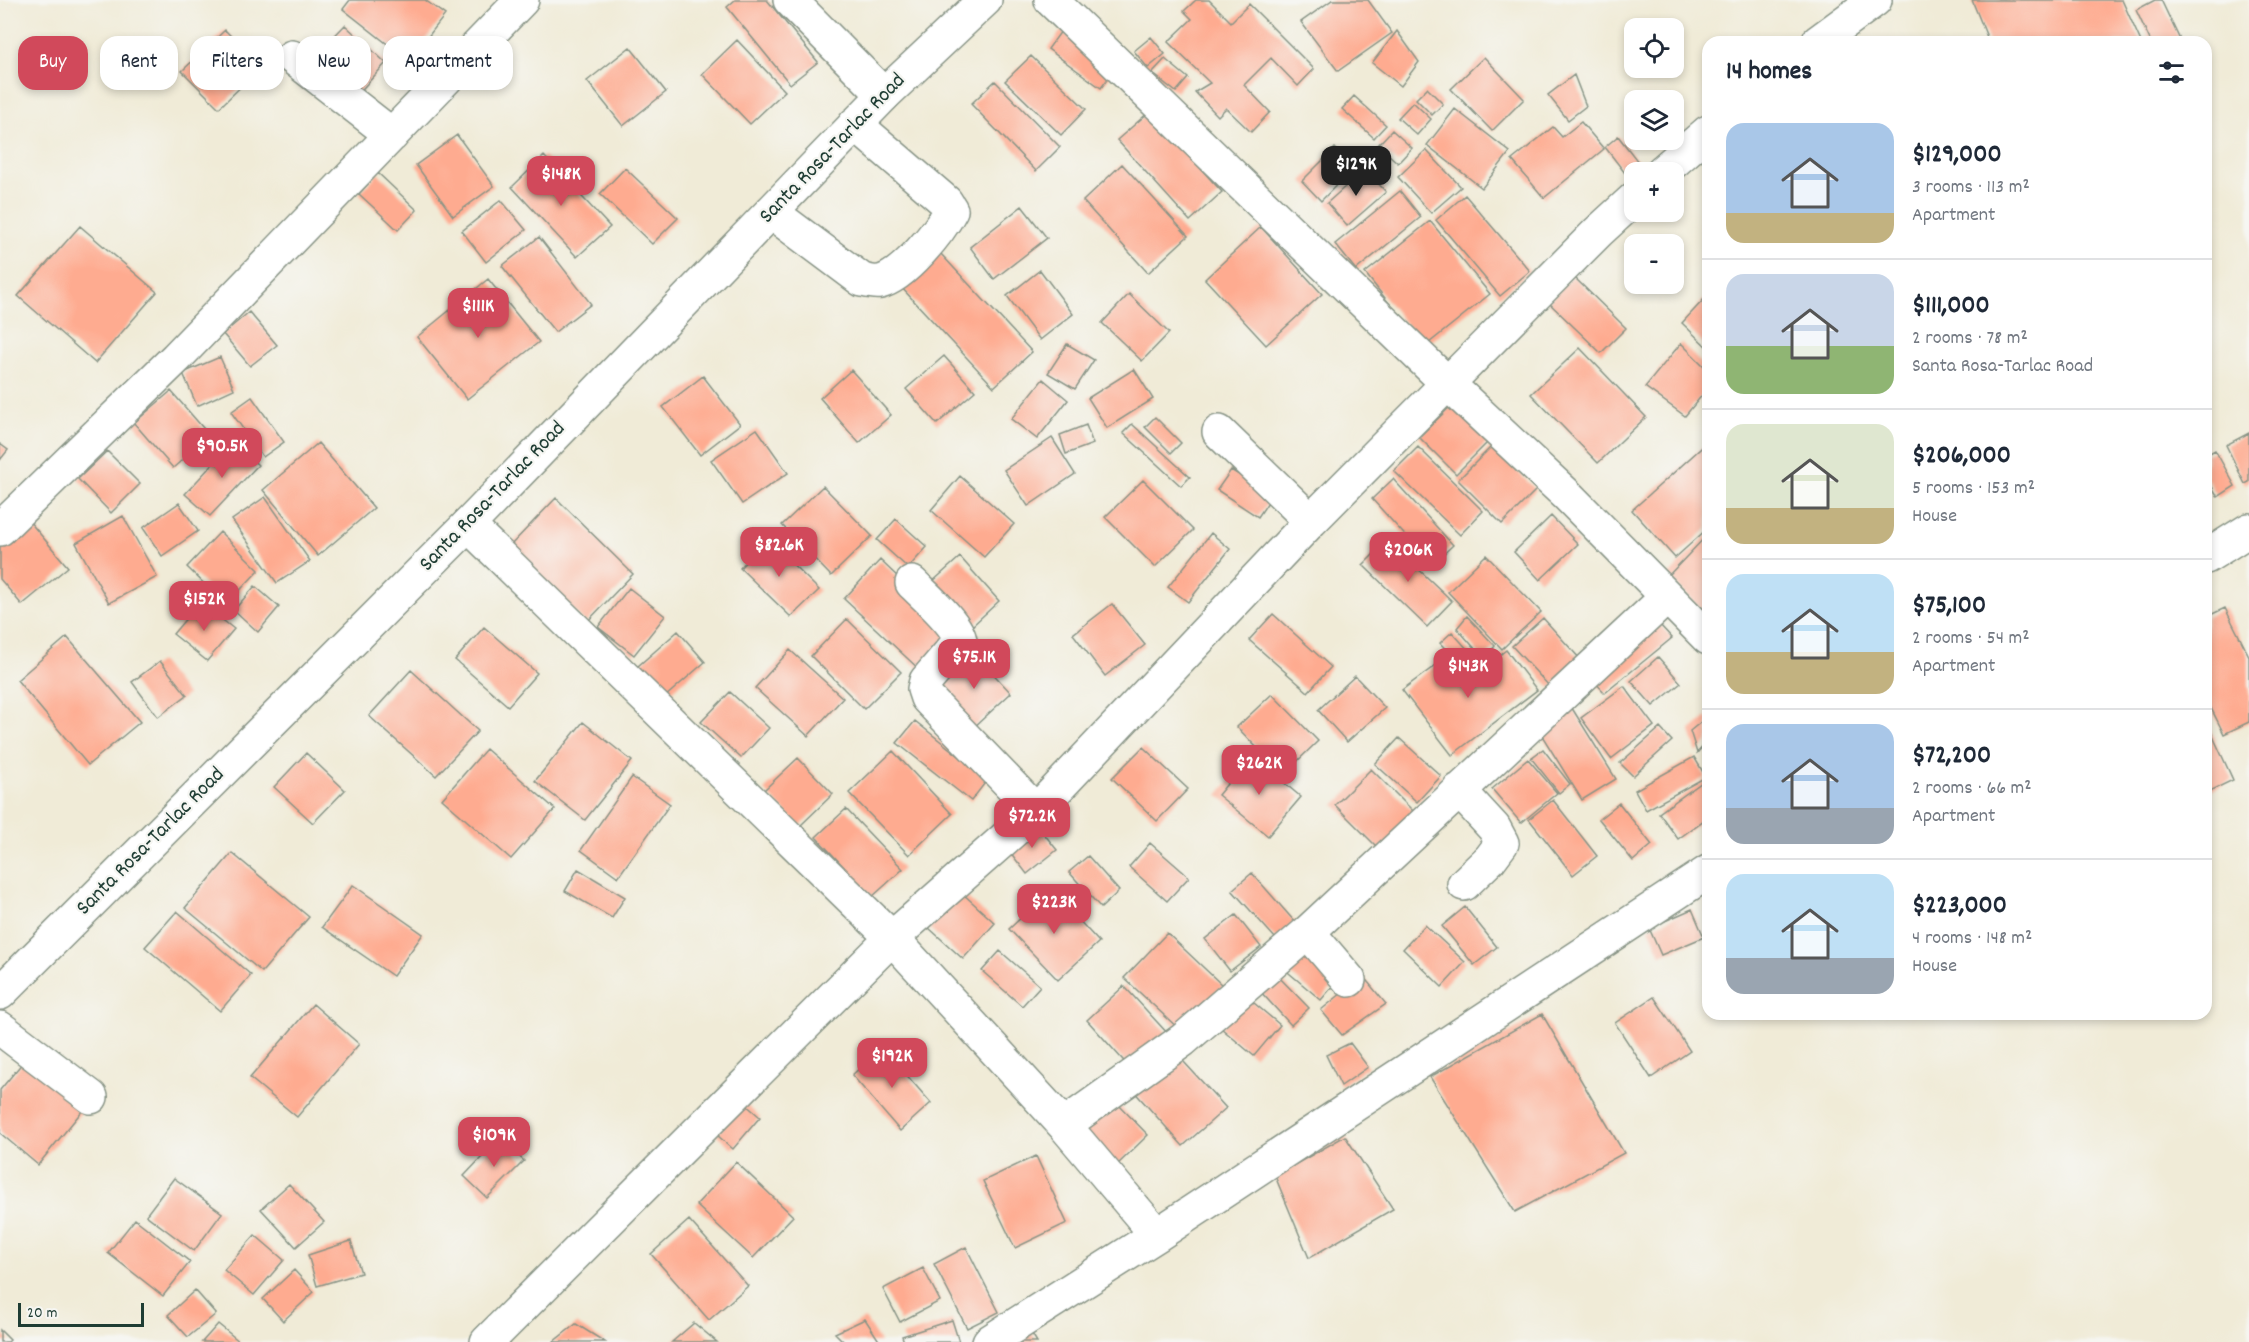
<!DOCTYPE html>
<meta charset="utf-8">
<style>
body{margin:0;font-family:Dekko,sans-serif;background:#f6f6f7;color:#1f2937;height:100vh;display:flex;flex-direction:column;font-size:22px;white-space:nowrap}
*{box-sizing:border-box;margin:0}
p{font-size:20px;color:#747a83}
.icon{flex:none;width:33px;height:33px;fill:none;stroke:currentColor;stroke-width:2;stroke-linecap:round;stroke-linejoin:round}
.map{position:relative;flex:1;overflow:hidden}
.details{position:absolute;left:1702px;top:36px;width:510px;height:984px;display:flex;flex-direction:column;background:#fff;border-radius:18px;box-shadow:0 3px 9px #0003}
.details>*{flex:none}
.top-card{position:absolute;left:18px;top:36px;width:570px;height:54px;display:flex;gap:12px}
.controls{position:absolute;left:1624px;top:18px;display:grid;gap:12px}
.controls a{display:grid;place-items:center;width:60px;height:60px;border-radius:12px;background:#fff;box-shadow:0 3px 9px #0003;font-size:30px}
.scale{position:absolute;left:18px;bottom:15px;width:126px;box-sizing:border-box;padding-left:6px;border:3px solid #1f3d34;border-top:0;font-size:16px;line-height:21px;white-space:nowrap;color:#1f3d34;-webkit-text-stroke:4px #f6f6f2;paint-order:stroke}
.price{position:absolute;translate:-50% -51px;padding:0 14px;border-radius:12px;background:#d1495b;color:#fff;font-size:20px;line-height:39px;filter:drop-shadow(0 2px 3px #0008)}
.price::after{content:'';position:absolute;left:50%;top:36px;width:18px;height:14px;margin-left:-9px;background:inherit;clip-path:polygon(0 0,100% 0,50% 100%)}
.price.on{background:#222;color:#fff}
ul{padding:0;list-style:none}
li{display:flex;align-items:center;gap:18px;height:150px;padding:0 24px}
li+li{border-top:2px solid #e0e1e3}
li span{display:grid;place-items:center;flex:none;width:168px;height:120px;border-radius:18px;color:#555}
li>.icon{margin-inline-start:auto}
span .icon{width:72px;height:72px;fill:#fffc;stroke-width:1}
li b{font-size:26px}
h2{display:flex;justify-content:space-between;align-items:center;height:72px;padding:0 24px;font-size:26px}
.chip{padding:0 21px;border-radius:18px;background:#fff;box-shadow:0 3px 9px #0003;font-size:21px;line-height:54px}
.chip.on{background:#d1495b;color:#fff}
.map>svg:first-child{display:block}
.building{fill:#feab90}
.lines{fill:none;stroke-linecap:round;stroke-linejoin:round}
.minor-casing{stroke:#889486;stroke-width:36}
.highway-casing{stroke:#889486;stroke-width:36}
.minor{stroke:#fff;stroke-width:33}
.highway{stroke:#fff;stroke-width:33}
.labels{text-anchor:middle;dominant-baseline:central;stroke-width:4.5;stroke-linejoin:round;paint-order:stroke}
.street-label{font-size:22px;fill:#1f3d34;stroke:#f6f6f2}
</style>
<div class="map">
<svg width="2249" height="1342" viewBox="0 0 2249 1342">
<rect width="100%" height="100%" fill="#f6f6f2"/>
<filter id="ink" filterUnits="userSpaceOnUse"><feTurbulence type="fractalNoise" baseFrequency=".0167" numOctaves="2"/><feDisplacementMap in="SourceGraphic" scale="12" xChannelSelector="R" yChannelSelector="G"/><feConvolveMatrix kernelMatrix="1 2 1 2 8 2 1 2 1" color-interpolation-filters="sRGB"/></filter>
<filter id="wash" filterUnits="userSpaceOnUse"><feTurbulence type="fractalNoise" baseFrequency=".008" numOctaves="4" result="noise"/><feDisplacementMap in="SourceGraphic" scale="24" xChannelSelector="R" yChannelSelector="G"/><feGaussianBlur stdDeviation="1.35" result="paint"/><feColorMatrix in="noise" values="0 0 0 0 0 0 0 0 0 0 0 0 0 0 0 0 0 1.4 0 .05"/><feComposite in="paint" operator="in"/></filter>
<g filter="url(#wash)">
<rect width="100%" height="100%" fill="#f0ebd7"/>
<g id="blocks">
<!-- building -->
<path class="building" d="M 350,0 L 425,0 L 445,15 L 409,61 L 343,9 Z
M 735,0 L 767,0 L 818,62 L 790,84 L 727,7 Z
M 1196,0 L 1209,0 L 1231,22 L 1249,4 L 1314,69 L 1298,86 L 1271,58 L 1244,85 L 1270,112 L 1251,132 L 1226,108 L 1218,116 L 1195,92 L 1210,83 L 1168,42 L 1192,19 L 1184,11 Z
M 1332,0 L 1368,0 L 1392,33 L 1338,71 L 1301,22 Z
M 1972,0 L 2122,0 L 2141,42 L 1989,42 Z
M 2155,0 L 2161,0 L 2181,42 L 2151,42 L 2136,10 Z
M 345,25 L 386,63 L 355,97 L 313,58 Z
M 225,30 L 261,67 L 219,108 L 182,71 Z
M 1061,31 L 1115,69 L 1101,88 L 1048,49 Z
M 1397,31 L 1419,62 L 1401,86 L 1372,63 Z
M 1151,37 L 1165,54 L 1148,68 L 1134,51 Z
M 737,40 L 785,91 L 750,124 L 702,74 Z
M 630,47 L 666,92 L 623,126 L 587,81 Z
M 1031,56 L 1086,109 L 1061,135 L 1005,81 Z
M 1484,57 L 1524,99 L 1492,131 L 1451,89 Z
M 1165,59 L 1188,78 L 1176,92 L 1152,73 Z
M 1574,75 L 1586,106 L 1568,120 L 1548,95 Z
M 995,81 L 1060,147 L 1036,171 L 971,104 Z
M 1427,88 L 1443,104 L 1432,115 L 1416,99 Z
M 1354,96 L 1386,125 L 1374,138 L 1342,109 Z
M 1413,102 L 1431,119 L 1417,135 L 1398,118 Z
M 1455,109 L 1510,152 L 1482,188 L 1427,145 Z
M 1149,112 L 1222,192 L 1190,221 L 1117,140 Z
M 1581,122 L 1604,149 L 1544,198 L 1512,160 L 1553,127 L 1562,137 Z
M 1392,130 L 1412,148 L 1398,163 L 1378,145 Z
M 457,135 L 494,186 L 453,216 L 416,165 Z
M 1618,136 L 1639,163 L 1625,173 L 1605,147 Z
M 1335,148 L 1354,167 L 1321,201 L 1302,181 Z
M 1426,150 L 1461,187 L 1431,213 L 1398,177 Z
M 544,156 L 610,227 L 577,257 L 512,187 Z
M 1122,164 L 1188,236 L 1148,273 L 1083,201 Z
M 625,168 L 678,218 L 652,244 L 600,194 Z
M 1365,169 L 1386,192 L 1347,226 L 1327,203 Z
M 378,173 L 417,210 L 398,230 L 359,194 Z
M 1400,191 L 1421,217 L 1356,270 L 1335,244 Z
M 1465,195 L 1530,271 L 1500,296 L 1436,220 Z
M 501,200 L 526,230 L 486,262 L 462,231 Z
M 1022,206 L 1047,238 L 994,279 L 970,247 Z
M 1430,221 L 1490,294 L 1424,347 L 1365,273 Z
M 80,226 L 157,292 L 95,363 L 18,296 Z
M 1261,227 L 1322,294 L 1266,345 L 1205,279 Z
M 539,237 L 591,304 L 555,332 L 502,266 Z
M 940,253 L 1032,352 L 994,387 L 901,287 Z
M 1040,270 L 1073,314 L 1040,340 L 1007,296 Z
M 1573,276 L 1626,328 L 1601,353 L 1548,302 Z
M 488,279 L 539,342 L 467,399 L 417,337 Z
M 1129,294 L 1169,333 L 1142,361 L 1102,323 Z
M 1708,295 L 1708,348 L 1682,323 Z
M 249,312 L 277,345 L 250,366 L 223,334 Z
M 1681,343 L 1708,370 L 1708,388 L 1685,416 L 1645,387 Z
M 1067,344 L 1094,360 L 1075,389 L 1048,373 Z
M 1580,348 L 1646,417 L 1598,463 L 1531,394 Z
M 944,356 L 975,391 L 937,424 L 906,389 Z
M 220,357 L 234,389 L 197,406 L 183,373 Z
M 1134,369 L 1153,399 L 1107,428 L 1088,398 Z
M 851,370 L 891,415 L 859,443 L 820,398 Z
M 703,376 L 740,424 L 700,455 L 663,407 Z
M 1043,379 L 1068,400 L 1037,439 L 1011,419 Z
M 171,391 L 210,436 L 173,468 L 134,423 Z
M 252,397 L 284,442 L 263,457 L 231,412 Z
M 1453,404 L 1489,441 L 1456,474 L 1419,437 Z
M 1155,417 L 1181,443 L 1171,453 L 1145,427 Z
M 1132,424 L 1190,477 L 1181,486 L 1123,433 Z
M 1086,425 L 1093,444 L 1066,454 L 1060,435 Z
M 757,429 L 788,473 L 742,504 L 711,460 Z
M 2249,433 L 2249,482 L 2245,484 L 2226,445 Z
M 1052,438 L 1075,474 L 1028,506 L 1004,470 Z
M 233,442 L 258,465 L 210,516 L 185,494 Z
M 1708,442 L 1708,528 L 1675,558 L 1632,510 Z
M 318,443 L 374,508 L 318,556 L 263,490 Z
M 0,444 L 8,450 L 0,460 Z
M 1492,446 L 1536,490 L 1502,524 L 1458,480 Z
M 1418,447 L 1483,511 L 1460,535 L 1394,471 Z
M 2215,450 L 2235,486 L 2218,497 L 2206,477 L 2206,455 Z
M 107,451 L 140,484 L 111,513 L 78,479 Z
M 1231,470 L 1272,496 L 1258,517 L 1217,490 Z
M 960,476 L 1014,524 L 984,557 L 931,510 Z
M 1393,479 L 1453,545 L 1432,565 L 1372,499 Z
M 1143,480 L 1193,530 L 1155,567 L 1105,517 Z
M 823,486 L 872,536 L 831,576 L 782,525 Z
M 265,497 L 310,561 L 277,583 L 232,520 Z
M 556,498 L 633,574 L 586,623 L 509,547 Z
M 179,503 L 198,531 L 162,556 L 143,528 Z
M 123,516 L 157,577 L 109,603 L 76,543 Z
M 1551,516 L 1578,544 L 1540,580 L 1514,552 Z
M 896,519 L 927,547 L 908,568 L 877,540 Z
M 29,521 L 68,567 L 22,605 L 0,579 L 0,545 Z
M 220,532 L 259,570 L 226,605 L 187,567 Z
M 1211,533 L 1230,549 L 1188,602 L 1168,587 Z
M 1708,534 L 1708,616 L 1668,576 Z
M 767,539 L 819,590 L 791,617 L 740,568 Z
M 1388,540 L 1452,601 L 1427,627 L 1363,565 Z
M 1486,555 L 1541,612 L 1502,649 L 1448,592 Z
M 960,557 L 999,601 L 971,627 L 931,583 Z
M 880,560 L 958,634 L 922,672 L 844,599 Z
M 255,586 L 279,607 L 258,632 L 234,610 Z
M 629,588 L 665,616 L 634,655 L 598,627 Z
M 200,602 L 234,629 L 207,661 L 173,634 Z
M 1112,604 L 1145,645 L 1105,676 L 1073,634 Z
M 2225,608 L 2249,656 L 2249,722 L 2224,734 L 2206,698 L 2206,617 Z
M 1273,614 L 1331,667 L 1308,692 L 1249,640 Z
M 1467,616 L 1495,646 L 1484,659 L 1457,628 Z
M 1543,618 L 1581,660 L 1551,688 L 1512,646 Z
M 847,619 L 901,672 L 864,709 L 811,656 Z
M 1660,625 L 1672,638 L 1605,693 L 1594,681 Z
M 484,627 L 537,673 L 508,706 L 455,660 Z
M 678,631 L 705,662 L 665,697 L 638,666 Z
M 1452,632 L 1479,662 L 1467,672 L 1440,643 Z
M 67,637 L 140,722 L 88,765 L 17,680 Z
M 790,650 L 843,698 L 808,736 L 755,688 Z
M 1506,650 L 1537,690 L 1452,755 L 1402,690 L 1447,657 L 1466,682 Z
M 974,653 L 1011,693 L 973,728 L 936,688 Z
M 1658,657 L 1681,683 L 1653,706 L 1631,681 Z
M 160,661 L 187,695 L 158,717 L 132,682 Z
M 411,670 L 478,731 L 436,776 L 369,716 Z
M 1355,676 L 1385,708 L 1347,742 L 1318,710 Z
M 1624,686 L 1654,726 L 1611,759 L 1581,718 Z
M 730,692 L 769,728 L 741,758 L 701,722 Z
M 1272,694 L 1318,741 L 1283,775 L 1237,727 Z
M 1570,705 L 1616,779 L 1582,800 L 1536,726 Z
M 1708,716 L 1708,741 L 1697,753 L 1690,731 Z
M 915,721 L 988,779 L 971,801 L 897,743 Z
M 2206,721 L 2233,780 L 2206,793 Z
M 583,722 L 632,761 L 585,820 L 535,781 Z
M 1660,728 L 1672,741 L 1633,776 L 1620,763 Z
M 1399,738 L 1441,776 L 1417,802 L 1375,764 Z
M 1143,747 L 1188,789 L 1157,821 L 1112,778 Z
M 486,749 L 555,809 L 511,859 L 442,799 Z
M 1543,749 L 1570,784 L 1559,793 L 1531,758 Z
M 893,751 L 952,814 L 909,855 L 849,793 Z
M 306,753 L 345,790 L 313,823 L 274,787 Z
M 1251,755 L 1301,797 L 1268,836 L 1218,795 Z
M 1694,757 L 1706,777 L 1646,810 L 1635,790 Z
M 798,758 L 833,794 L 800,826 L 764,790 Z
M 1528,759 L 1557,793 L 1521,823 L 1492,789 Z
M 1371,769 L 1417,815 L 1381,851 L 1335,805 Z
M 632,777 L 670,804 L 618,877 L 581,850 Z
M 1708,778 L 1708,817 L 1678,839 L 1659,813 Z
M 1553,800 L 1597,856 L 1573,875 L 1529,819 Z
M 1619,803 L 1652,845 L 1633,861 L 1599,819 Z
M 846,809 L 903,869 L 872,897 L 816,837 Z
M 1036,824 L 1057,850 L 1027,874 L 1007,848 Z
M 1150,843 L 1189,877 L 1167,901 L 1129,867 Z
M 232,853 L 309,917 L 262,972 L 185,908 Z
M 1088,856 L 1119,891 L 1101,908 L 1069,872 Z
M 578,869 L 625,897 L 612,918 L 565,891 Z
M 1252,873 L 1295,922 L 1276,939 L 1232,890 Z
M 353,885 L 423,934 L 393,976 L 322,927 Z
M 1051,890 L 1099,942 L 1058,980 L 1009,929 Z
M 961,892 L 995,923 L 963,959 L 929,928 Z
M 1465,907 L 1497,947 L 1474,965 L 1442,926 Z
M 1692,909 L 1704,937 L 1661,955 L 1649,928 Z
M 177,911 L 251,975 L 220,1011 L 145,947 Z
M 1236,915 L 1261,947 L 1230,971 L 1205,939 Z
M 1425,925 L 1465,962 L 1442,987 L 1403,949 Z
M 1167,933 L 1223,986 L 1180,1030 L 1124,978 Z
M 1309,940 L 1345,972 L 1321,1000 L 1283,968 Z
M 1000,951 L 1040,986 L 1022,1006 L 982,971 Z
M 1276,974 L 1309,1008 L 1291,1025 L 1259,990 Z
M 1363,976 L 1386,1004 L 1342,1035 L 1321,1010 Z
M 1124,986 L 1169,1035 L 1131,1069 L 1087,1020 Z
M 1247,997 L 1280,1025 L 1254,1056 L 1221,1028 Z
M 1654,997 L 1690,1051 L 1651,1078 L 1615,1023 Z
M 313,1004 L 359,1044 L 297,1117 L 250,1078 Z
M 1542,1014 L 1624,1153 L 1515,1212 L 1430,1077 Z
M 1350,1043 L 1368,1067 L 1341,1086 L 1326,1055 Z
M 883,1048 L 931,1103 L 900,1131 L 852,1075 Z
M 1173,1050 L 1226,1108 L 1183,1146 L 1131,1088 Z
M 28,1056 L 87,1105 L 38,1165 L 0,1133 L 0,1090 Z
M 1115,1101 L 1148,1135 L 1116,1166 L 1082,1131 Z
M 744,1103 L 760,1117 L 733,1149 L 717,1135 Z
M 1345,1136 L 1393,1209 L 1309,1258 L 1275,1176 Z
M 500,1138 L 524,1161 L 487,1198 L 464,1176 Z
M 1036,1156 L 1067,1223 L 1015,1248 L 983,1181 Z
M 736,1162 L 793,1216 L 753,1258 L 696,1205 Z
M 174,1178 L 222,1213 L 194,1251 L 146,1215 Z
M 289,1184 L 324,1222 L 296,1247 L 261,1209 Z
M 135,1219 L 190,1262 L 163,1296 L 108,1253 Z
M 689,1220 L 748,1286 L 709,1320 L 651,1254 Z
M 255,1235 L 284,1260 L 254,1295 L 224,1270 Z
M 351,1241 L 361,1273 L 317,1286 L 308,1255 Z
M 966,1247 L 999,1312 L 967,1328 L 934,1264 Z
M 923,1268 L 940,1301 L 900,1322 L 883,1289 Z
M 294,1270 L 314,1292 L 283,1321 L 263,1299 Z
M 195,1290 L 216,1314 L 188,1337 L 168,1315 Z
M 865,1319 L 880,1342 L 844,1342 L 835,1333 Z
M 952,1320 L 959,1342 L 904,1342 L 902,1336 Z
M 694,1323 L 717,1342 L 672,1342 Z
M 218,1324 L 240,1342 L 202,1342 Z
M 576,1324 L 605,1342 L 553,1342 Z
M 1029,1329 L 1037,1342 L 1001,1342 Z
M 0,1330 L 10,1340 L 8,1342 L 0,1342 Z"/>
</g>
</g>
<g filter="url(#ink)">
<use href="#blocks" fill-opacity="0" stroke="#889486" stroke-width="1.5"/>
<g class="lines">
<!-- minor casing -->
<g class="minor-casing">
<path id="minor" d="M 790,0 L 884,95
M 1051,0 L 1447,383 L 1567,495 L 1708,638
M 1818,42 L 1875,0
M 292,57 L 392,135
M 1662,172 L 1708,132
M 771,212 L 862,280 C 867,281 875,283 880,282 C 904,276 940,231 951,210 L 946,202 L 855,124
M 1219,432 L 1311,521
M 468,525 L 892,938 L 1064,1125 L 1157,1235
M 0,529 L 176,358 L 522,0
M 2206,557 L 2249,530
M 912,583 C 925,596 958,624 960,641 L 926,681 L 924,689 L 927,698 L 1036,811
M 1459,790 L 1494,828 L 1502,843 L 1490,859 L 1464,884
M 1308,932 L 1349,980
M 0,1028 L 91,1097
M 1064,1125 L 1183,1040 L 1308,932 L 1667,597
M 487,1342 L 892,938 L 1036,811 L 1311,521 L 1598,232 L 1635,198
M 989,1342 L 1157,1235 L 1708,872"/>
</g>
<!-- highway casing -->
<g class="highway-casing">
<path id="highway" d="M 0,993 L 468,525 L 884,95 L 985,0"/>
</g>
<!-- minor -->
<use href="#minor" class="minor"/>
<!-- highway -->
<use href="#highway" class="highway"/>
</g>
</g>
<g class="labels">
<!-- street labels -->
<g class="street-label">
<text transform="translate(833 149) rotate(-46)">Santa Rosa-Tarlac Road</text>
<text transform="translate(493 497) rotate(-46)">Santa Rosa-Tarlac Road</text>
<text transform="translate(151 842) rotate(-45)">Santa Rosa-Tarlac Road</text>
</g>
</g>
</svg>
<div class="controls">
<a><svg class="icon" aria-label="locate" viewBox="0 0 24 24"><circle cx="12" cy="12" r="6"/><path d="M12 2v4M12 18v4M2 12h4M18 12h4"/></svg></a>
<a><svg class="icon" aria-label="layers" viewBox="0 0 24 24"><path d="M12 4l9 5-9 5-9-5zM3 14l9 5 9-5"/></svg></a>
<a>+</a>
<a>−</a>
</div>
<div class="scale">20 m</div>
<b class="price on" style="left:1356px;top:197px">$129K</b>
<b class="price" style="left:561px;top:207px">$148K</b>
<b class="price" style="left:478px;top:339px">$111K</b>
<b class="price" style="left:222px;top:479px">$90.5K</b>
<b class="price" style="left:779px;top:578px">$82.6K</b>
<b class="price" style="left:1408px;top:583px">$206K</b>
<b class="price" style="left:204px;top:632px">$152K</b>
<b class="price" style="left:974px;top:690px">$75.1K</b>
<b class="price" style="left:1468px;top:699px">$143K</b>
<b class="price" style="left:1259px;top:796px">$262K</b>
<b class="price" style="left:1032px;top:849px">$72.2K</b>
<b class="price" style="left:1054px;top:935px">$223K</b>
<b class="price" style="left:892px;top:1089px">$192K</b>
<b class="price" style="left:494px;top:1168px">$109K</b>
<div class="top-card">
<a class="chip on">Buy</a>
<a class="chip">Rent</a>
<a class="chip">Filters</a>
<a class="chip">New</a>
<a class="chip">Apartment</a>
</div>
<section class="details">
<h2>14 homes<svg class="icon" aria-label="filters" viewBox="0 0 24 24"><path d="M4 7h16M4 17h16"/><circle cx="9" cy="7" r="2"/><circle cx="15" cy="17" r="2"/></svg></h2>
<ul>
<li><span style="background:linear-gradient(#a9c7e8 75%,#c2b280 0)"><svg class="icon" aria-label="home" viewBox="0 0 24 24"><path d="M3 11l9-7 9 7M6 9v11h12V9"/></svg></span><div><b>$129,000</b><p>3 rooms · 113 m²</p><p>Apartment</p></div></li>
<li><span style="background:linear-gradient(#c9d6e8 60%,#8fb573 0)"><svg class="icon" aria-label="home" viewBox="0 0 24 24"><path d="M3 11l9-7 9 7M6 9v11h12V9"/></svg></span><div><b>$111,000</b><p>2 rooms · 78 m²</p><p>Santa Rosa-Tarlac Road</p></div></li>
<li><span style="background:linear-gradient(#dfe7d0 70%,#c2b280 0)"><svg class="icon" aria-label="home" viewBox="0 0 24 24"><path d="M3 11l9-7 9 7M6 9v11h12V9"/></svg></span><div><b>$206,000</b><p>5 rooms · 153 m²</p><p>House</p></div></li>
<li><span style="background:linear-gradient(#bfe0f5 65%,#c2b280 0)"><svg class="icon" aria-label="home" viewBox="0 0 24 24"><path d="M3 11l9-7 9 7M6 9v11h12V9"/></svg></span><div><b>$75,100</b><p>2 rooms · 54 m²</p><p>Apartment</p></div></li>
<li><span style="background:linear-gradient(#a9c7e8 70%,#9aa5b1 0)"><svg class="icon" aria-label="home" viewBox="0 0 24 24"><path d="M3 11l9-7 9 7M6 9v11h12V9"/></svg></span><div><b>$72,200</b><p>2 rooms · 66 m²</p><p>Apartment</p></div></li>
<li><span style="background:linear-gradient(#bfe0f5 70%,#9aa5b1 0)"><svg class="icon" aria-label="home" viewBox="0 0 24 24"><path d="M3 11l9-7 9 7M6 9v11h12V9"/></svg></span><div><b>$223,000</b><p>4 rooms · 148 m²</p><p>House</p></div></li>
</ul>
</section>
</div>
